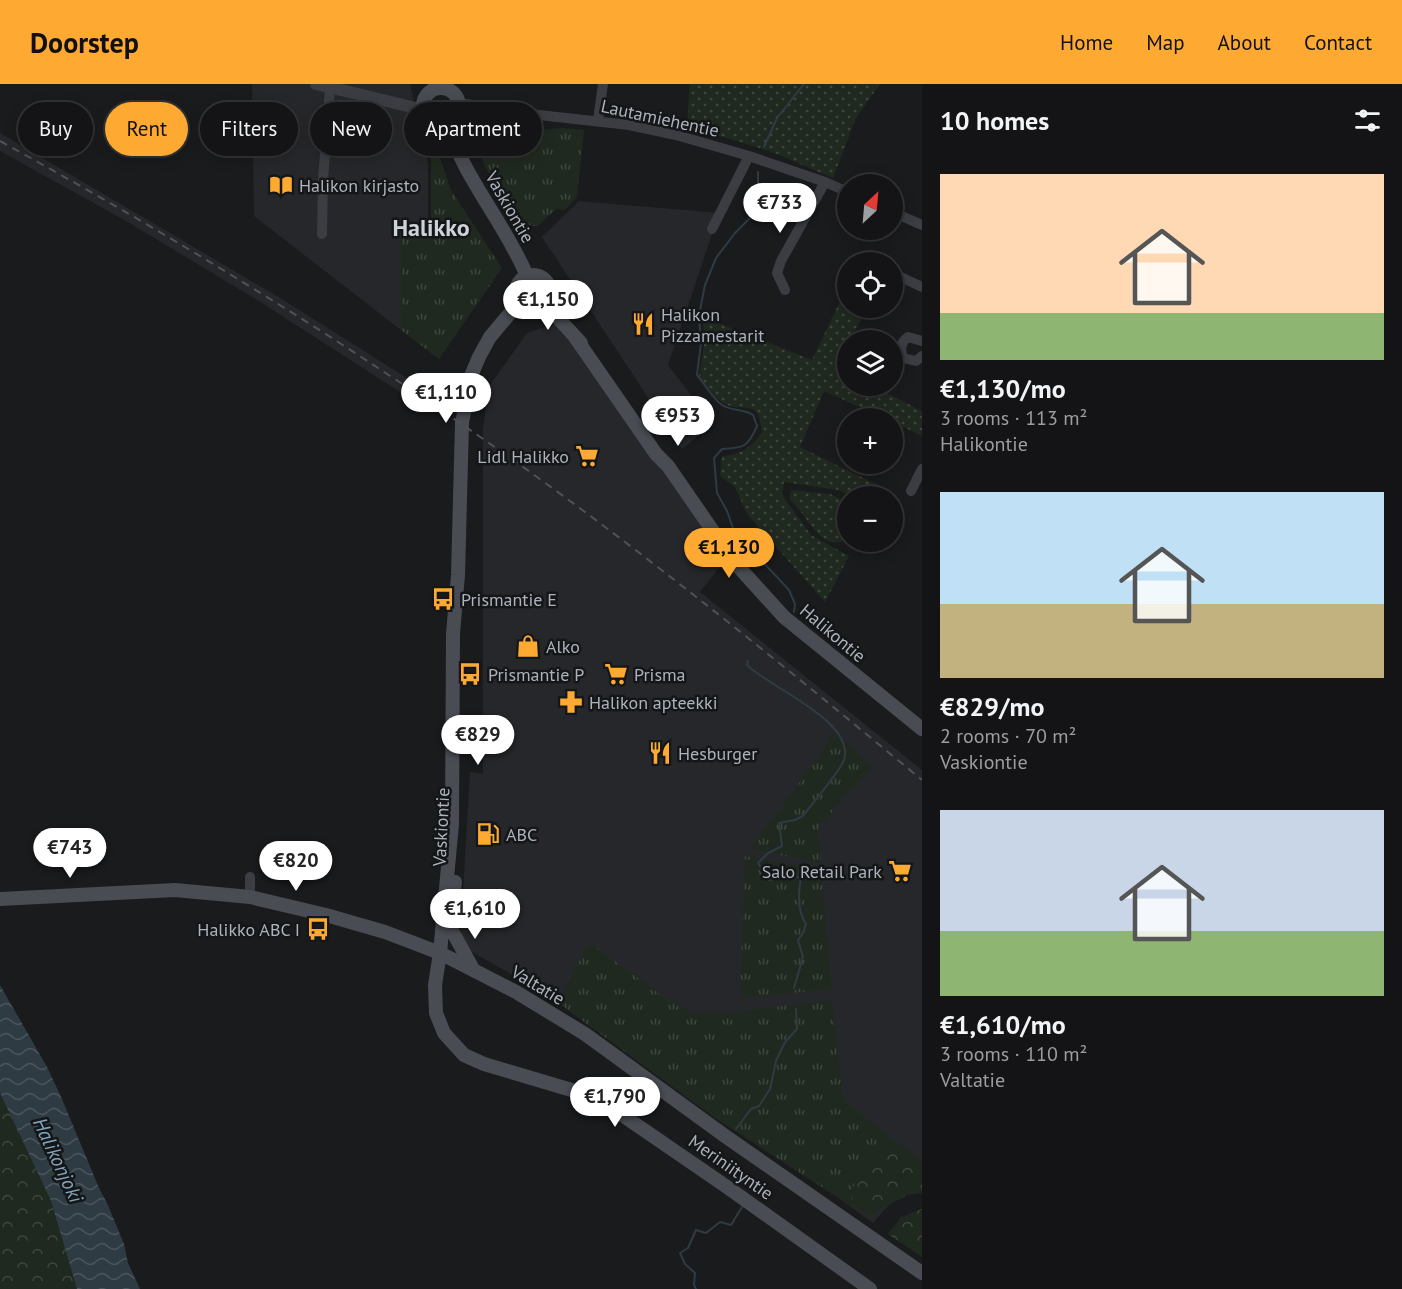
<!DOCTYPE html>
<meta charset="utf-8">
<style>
body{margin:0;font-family:"PT Sans",sans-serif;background:#212123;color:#f1f3f6;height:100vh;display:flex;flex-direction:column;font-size:22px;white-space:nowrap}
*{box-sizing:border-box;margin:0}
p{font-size:20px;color:#9d9ea1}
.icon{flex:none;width:33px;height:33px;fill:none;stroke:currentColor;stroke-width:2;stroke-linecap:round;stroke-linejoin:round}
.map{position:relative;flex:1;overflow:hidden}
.sheet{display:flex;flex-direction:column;background:#141416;width:480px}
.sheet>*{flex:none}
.banner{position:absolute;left:18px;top:18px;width:570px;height:54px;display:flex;gap:12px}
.needle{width:39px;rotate:26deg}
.controls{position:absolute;left:837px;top:90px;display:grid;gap:12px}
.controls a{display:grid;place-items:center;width:66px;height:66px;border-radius:50%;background:#141416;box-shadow:0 3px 15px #0003,0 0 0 2px #333335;font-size:30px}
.price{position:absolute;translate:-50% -51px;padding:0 14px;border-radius:21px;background:#fff;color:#222;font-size:20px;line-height:39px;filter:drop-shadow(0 2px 3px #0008)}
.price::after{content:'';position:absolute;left:50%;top:36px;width:18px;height:14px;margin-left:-9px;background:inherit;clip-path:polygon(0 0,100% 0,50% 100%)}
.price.active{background:#feaa32;color:#111}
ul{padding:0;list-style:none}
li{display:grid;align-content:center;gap:12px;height:318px;padding:0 18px}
li span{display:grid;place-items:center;height:186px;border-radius:0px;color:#555}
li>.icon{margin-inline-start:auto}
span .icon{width:108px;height:108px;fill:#fffc;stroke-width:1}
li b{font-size:26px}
h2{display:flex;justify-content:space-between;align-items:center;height:72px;padding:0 18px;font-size:26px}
.tag{padding:0 21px;border-radius:27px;background:#141416;box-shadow:0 3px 15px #0003,0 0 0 2px #333335;font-size:21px;line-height:54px}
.tag.active{background:#feaa32;color:#111}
header{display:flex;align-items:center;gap:36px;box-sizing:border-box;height:84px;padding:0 30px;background:#feaa32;color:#111}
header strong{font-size:28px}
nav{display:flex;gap:33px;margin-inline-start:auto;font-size:21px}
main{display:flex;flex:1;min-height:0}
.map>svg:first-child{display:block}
.built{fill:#26272a}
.grass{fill:url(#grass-tufts)}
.forest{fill:url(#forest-crowns)}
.park{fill:url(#park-dots)}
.water{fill:url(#water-waves)}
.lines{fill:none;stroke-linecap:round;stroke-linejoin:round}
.stream{stroke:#2f3b43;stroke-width:2}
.minor{stroke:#3b3d43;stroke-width:10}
.tertiary{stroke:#3b3d43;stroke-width:12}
.secondary{stroke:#494c53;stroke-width:14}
.rail{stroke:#4e5158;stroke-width:2;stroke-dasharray:8 6;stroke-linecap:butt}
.labels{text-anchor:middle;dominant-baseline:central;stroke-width:5;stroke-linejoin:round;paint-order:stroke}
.street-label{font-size:18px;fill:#acb3bd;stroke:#151618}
.poi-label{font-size:18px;fill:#acb3bd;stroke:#151618;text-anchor:start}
.water-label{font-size:20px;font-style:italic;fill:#82a4ba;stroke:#151618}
.district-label{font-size:24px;font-weight:bold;fill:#ced2d9;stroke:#151618}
</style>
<header>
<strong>Doorstep</strong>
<nav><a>Home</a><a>Map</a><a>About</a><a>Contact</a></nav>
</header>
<main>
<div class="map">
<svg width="922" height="1205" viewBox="0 0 922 1205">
<defs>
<pattern id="grass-tufts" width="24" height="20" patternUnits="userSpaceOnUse" patternTransform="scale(1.5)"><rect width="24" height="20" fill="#202920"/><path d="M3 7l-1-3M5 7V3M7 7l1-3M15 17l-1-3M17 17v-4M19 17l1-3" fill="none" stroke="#3e463e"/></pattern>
<pattern id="forest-crowns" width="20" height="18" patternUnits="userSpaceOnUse" patternTransform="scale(1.5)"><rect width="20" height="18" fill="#202920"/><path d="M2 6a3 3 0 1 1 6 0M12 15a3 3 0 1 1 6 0" fill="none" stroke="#3e463e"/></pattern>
<pattern id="park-dots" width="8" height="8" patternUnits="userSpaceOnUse" patternTransform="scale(1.5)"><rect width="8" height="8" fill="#202920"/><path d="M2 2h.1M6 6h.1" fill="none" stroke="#3e463e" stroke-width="1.8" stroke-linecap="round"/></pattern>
<pattern id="water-waves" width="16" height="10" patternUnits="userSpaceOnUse" patternTransform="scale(1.5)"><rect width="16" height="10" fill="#2f3b43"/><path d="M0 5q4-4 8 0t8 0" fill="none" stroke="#4a555c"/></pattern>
</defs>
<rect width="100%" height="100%" fill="#1a1b1d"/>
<!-- built -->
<path class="built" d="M 252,0 L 410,0 L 428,80 L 428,148 L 401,147 L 401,246 L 254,132 Z
M 0,49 L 282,215 L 424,305 L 417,319 L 259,217 L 126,137 L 0,67 Z
M 579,117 L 719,129 L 668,281 L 713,340 L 682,365 L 542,153 Z
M 554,240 L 578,264 L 725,476 L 700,508 L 922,686 L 922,1109 L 897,1112 L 873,1139 L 593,937 L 460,861 L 470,688 L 483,690 L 483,344 L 490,301 L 527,249 Z"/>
<!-- grass -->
<path class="grass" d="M 483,37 L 540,46 L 563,44 L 584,46 L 577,113 L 565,126 L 556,125 L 538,142 C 508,144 482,73 470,49 L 469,43 L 472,39 Z
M 431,59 L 436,62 L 451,106 L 502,184 L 439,275 L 401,246 L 401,152 L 431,151 Z
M 834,648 L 872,683 L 818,744 L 821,779 L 750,765 L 817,675 Z
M 745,772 L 821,786 L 832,905 L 742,914 L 740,903 Z
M 588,861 L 593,861 L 673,920 L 695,929 L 725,929 L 832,916 L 843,1011 L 847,1019 L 922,1077 L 922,1109 C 901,1108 887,1118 872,1132 L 851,1122 L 715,1034 L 561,921 L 565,903 Z"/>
<!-- forest -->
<path class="forest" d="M 0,1009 L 51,1117 L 77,1205 L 0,1205 Z
M 889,1066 C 905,1072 915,1077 920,1094 L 904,1113 L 876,1127 L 854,1119 L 849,1108 L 869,1081 Z
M 922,1125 L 922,1173 L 888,1150 L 901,1133 Z"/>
<!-- park -->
<path class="park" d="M 690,0 L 880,0 L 856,34 L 833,94 L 772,68 L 687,42 Z
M 844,209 L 847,211 L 848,224 L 867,224 L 850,256 L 848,256 L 847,261 L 837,282 L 847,288 L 848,302 L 873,302 L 922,327 L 922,352 L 893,338 L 892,334 L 884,334 L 824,307 L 800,363 L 884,404 L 878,412 L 852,412 L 838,406 L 784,398 L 782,411 L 811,451 L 849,472 L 825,518 L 747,430 L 735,403 L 720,392 L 722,372 C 741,371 751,363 762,349 C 759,310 744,332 722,318 C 713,313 706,300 699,293 L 704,261 L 703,233 L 812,276 Z
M 791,406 L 830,410 L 847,418 L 847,455 C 821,471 806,428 790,416 Z"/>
<!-- water -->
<path class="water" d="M 0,901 L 47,983 L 62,1015 L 99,1104 L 107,1119 L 124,1160 L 128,1179 L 140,1205 L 77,1205 L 51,1117 L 0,1009 Z"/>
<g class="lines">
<!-- stream -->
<path class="stream" d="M 764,63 L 777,34 L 804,0
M 758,88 L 758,114 L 751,133 L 735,149 L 716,174 L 705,201 L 699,231 L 701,259 L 697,291 C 705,300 712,314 722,321 C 734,328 742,324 753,331 L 757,342 C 748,363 744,364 722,365 L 714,374 L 717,409 L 727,427 L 734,447 L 789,506 L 795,520 L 794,528
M 748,577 L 747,581 C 767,602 856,637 844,676 C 841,686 811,721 803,732 L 795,736 L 779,739 L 782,762 L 768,769 L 758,779 L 768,796 L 776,795 L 780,791 L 790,790 L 801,794 C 798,809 797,826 806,840 L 803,849 L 798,856 L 803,873 L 794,904
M 736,1045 L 751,1025 L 759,1022 L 770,1005 L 776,977 L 785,958 L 797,945 L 796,925
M 716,1074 L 717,1080 L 753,1106
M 696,1205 L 694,1201 L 695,1189 L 685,1180 L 680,1169 L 688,1164 L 696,1146 L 706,1149 L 720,1138 L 731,1141 L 742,1123"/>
<!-- minor -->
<path class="minor" d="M 459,19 L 539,31 L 629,41 L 676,51 L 749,72 L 825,98 L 848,108
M 598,36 L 603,0
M 892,128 L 922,141
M 712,145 L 749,72
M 322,150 L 323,96 L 330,4
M 892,189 L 922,203
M 785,206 L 777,189 L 781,177 L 825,98
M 922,257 L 908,253 C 900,259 900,265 903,274 L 916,277 L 922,272
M 911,407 L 922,385
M 250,813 L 250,793"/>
<!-- tertiary -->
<path class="tertiary" d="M 316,0 L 424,26"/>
<!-- secondary -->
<path class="secondary" d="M423 22a18 18 0 1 1 36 0a18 18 0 1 1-36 0Z
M 447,39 C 464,95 505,139 527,192
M516 208a17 17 0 1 1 34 0a17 17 0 1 1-34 0Z
M 520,220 L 511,228 L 490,253 L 479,273 L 471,292 L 462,339 L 458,491 L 453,550 L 452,740 L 440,869 L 435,901 L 436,929 L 444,949 L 464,971 L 484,980 L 585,1010 L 612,1024 L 727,1103 L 870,1205
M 545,220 L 581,259
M 575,253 L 656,370 L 668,382 L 735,479 L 784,533 L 922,645
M 0,815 L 175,806 L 250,813 L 326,831 L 385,848 L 440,869 L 516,908 L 585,950 L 725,1052 L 922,1189
M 450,843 L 473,885
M 449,845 L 455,798"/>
<!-- rail -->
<path class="rail" d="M 0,57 C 171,151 339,254 499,366 C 646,469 784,582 922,696"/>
</g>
<!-- icons -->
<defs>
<g id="library-bare" transform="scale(1.8)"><path d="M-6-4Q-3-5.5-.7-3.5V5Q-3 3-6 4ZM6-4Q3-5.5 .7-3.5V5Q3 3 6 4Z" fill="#feaa32" stroke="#151618" stroke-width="2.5" paint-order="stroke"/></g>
<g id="restaurant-bare" transform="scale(1.8)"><path d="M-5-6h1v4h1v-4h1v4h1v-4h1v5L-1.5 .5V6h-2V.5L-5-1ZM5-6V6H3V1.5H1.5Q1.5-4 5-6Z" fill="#feaa32" stroke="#151618" stroke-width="2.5" paint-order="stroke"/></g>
<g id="supermarket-bare" transform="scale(1.8)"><path d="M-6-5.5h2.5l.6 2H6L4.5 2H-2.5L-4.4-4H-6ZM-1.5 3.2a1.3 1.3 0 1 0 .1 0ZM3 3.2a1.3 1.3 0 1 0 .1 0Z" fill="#feaa32" stroke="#151618" stroke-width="2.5" paint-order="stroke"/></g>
<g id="bus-bare" transform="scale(1.8)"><path d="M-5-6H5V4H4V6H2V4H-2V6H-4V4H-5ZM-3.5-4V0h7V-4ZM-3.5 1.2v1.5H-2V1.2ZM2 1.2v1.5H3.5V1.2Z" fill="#feaa32" stroke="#151618" stroke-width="2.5" paint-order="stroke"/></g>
<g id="shop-bare" transform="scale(1.8)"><path d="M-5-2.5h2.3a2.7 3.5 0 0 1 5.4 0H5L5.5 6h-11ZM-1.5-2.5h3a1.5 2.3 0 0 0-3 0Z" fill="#feaa32" stroke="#151618" stroke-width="2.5" paint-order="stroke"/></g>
<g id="pharmacy-bare" transform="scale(1.8)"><path d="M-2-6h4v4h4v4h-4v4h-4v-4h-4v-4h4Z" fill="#feaa32" stroke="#151618" stroke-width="2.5" paint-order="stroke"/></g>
<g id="fuel-bare" transform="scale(1.8)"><path d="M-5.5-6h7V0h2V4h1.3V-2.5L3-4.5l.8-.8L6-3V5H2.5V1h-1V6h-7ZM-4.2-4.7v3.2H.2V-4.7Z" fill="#feaa32" stroke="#151618" stroke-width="2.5" paint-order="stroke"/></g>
</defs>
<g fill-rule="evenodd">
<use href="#library-bare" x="281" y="101"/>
<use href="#restaurant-bare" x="643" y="240"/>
<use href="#supermarket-bare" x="587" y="372"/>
<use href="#bus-bare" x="443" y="515"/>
<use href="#shop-bare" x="528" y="562"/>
<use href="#bus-bare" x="470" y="590"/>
<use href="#supermarket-bare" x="616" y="590"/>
<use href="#pharmacy-bare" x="571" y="618"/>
<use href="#restaurant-bare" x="660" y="669"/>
<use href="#fuel-bare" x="488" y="750"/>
<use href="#supermarket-bare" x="900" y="787"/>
<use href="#bus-bare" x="318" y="845"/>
</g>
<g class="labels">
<!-- street labels -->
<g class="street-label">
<text transform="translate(660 34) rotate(12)">Lautamiehentie</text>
<text transform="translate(510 123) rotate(60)">Vaskiontie</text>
<text transform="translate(833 549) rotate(40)">Halikontie</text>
<text transform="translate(441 743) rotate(-87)">Vaskiontie</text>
<text transform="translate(538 901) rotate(31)">Valtatie</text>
<text transform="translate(731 1083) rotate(35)">Meriniityntie</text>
</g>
<!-- poi labels -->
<g class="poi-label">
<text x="299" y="101">Halikon kirjasto</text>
<text x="661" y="230">Halikon<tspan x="661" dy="21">Pizzamestarit</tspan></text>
<text x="569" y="372" text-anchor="end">Lidl Halikko</text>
<text x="461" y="515">Prismantie E</text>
<text x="546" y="562">Alko</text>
<text x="488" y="590">Prismantie P</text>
<text x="634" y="590">Prisma</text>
<text x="589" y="618">Halikon apteekki</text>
<text x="678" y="669">Hesburger</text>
<text x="506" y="750">ABC</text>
<text x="882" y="787" text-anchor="end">Salo Retail Park</text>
<text x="300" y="845" text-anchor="end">Halikko ABC I</text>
</g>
<!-- water labels -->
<g class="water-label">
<text transform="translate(58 1076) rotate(65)">Halikonjoki</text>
</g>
<!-- district labels -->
<g class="district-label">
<text x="431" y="143">Halikko</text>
</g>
</g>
</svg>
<div class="controls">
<a><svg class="needle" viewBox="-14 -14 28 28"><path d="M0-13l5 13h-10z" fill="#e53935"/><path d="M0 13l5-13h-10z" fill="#9d9ea1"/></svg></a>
<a><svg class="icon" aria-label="locate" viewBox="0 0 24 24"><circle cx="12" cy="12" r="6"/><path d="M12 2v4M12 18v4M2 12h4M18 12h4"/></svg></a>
<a><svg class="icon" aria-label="layers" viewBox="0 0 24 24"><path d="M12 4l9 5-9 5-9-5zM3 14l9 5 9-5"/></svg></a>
<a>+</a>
<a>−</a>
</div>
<b class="price" style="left:780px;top:150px">€733</b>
<b class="price" style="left:548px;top:247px">€1,150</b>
<b class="price" style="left:446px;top:340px">€1,110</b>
<b class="price" style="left:678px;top:363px">€953</b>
<b class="price active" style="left:729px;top:495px">€1,130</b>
<b class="price" style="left:478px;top:682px">€829</b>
<b class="price" style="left:70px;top:795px">€743</b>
<b class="price" style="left:296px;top:808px">€820</b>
<b class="price" style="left:475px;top:856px">€1,610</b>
<b class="price" style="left:615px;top:1044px">€1,790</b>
<div class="banner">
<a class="tag">Buy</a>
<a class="tag active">Rent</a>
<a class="tag">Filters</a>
<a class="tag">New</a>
<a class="tag">Apartment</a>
</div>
</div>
<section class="sheet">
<h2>10 homes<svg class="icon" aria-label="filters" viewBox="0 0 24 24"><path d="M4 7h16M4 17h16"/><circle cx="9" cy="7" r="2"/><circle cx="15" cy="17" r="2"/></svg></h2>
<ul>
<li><span style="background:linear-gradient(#ffd9b3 75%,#8fb573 0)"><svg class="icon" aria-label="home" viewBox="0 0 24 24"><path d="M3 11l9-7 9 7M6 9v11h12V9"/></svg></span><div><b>€1,130/mo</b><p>3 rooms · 113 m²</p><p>Halikontie</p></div></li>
<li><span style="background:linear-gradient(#bfe0f5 60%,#c2b280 0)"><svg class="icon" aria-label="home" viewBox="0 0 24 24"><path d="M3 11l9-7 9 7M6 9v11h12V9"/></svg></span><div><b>€829/mo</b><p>2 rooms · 70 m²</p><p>Vaskiontie</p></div></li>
<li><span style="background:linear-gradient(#c9d6e8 65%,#8fb573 0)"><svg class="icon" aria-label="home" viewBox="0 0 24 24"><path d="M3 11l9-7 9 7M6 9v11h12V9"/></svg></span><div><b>€1,610/mo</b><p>3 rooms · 110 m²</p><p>Valtatie</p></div></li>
</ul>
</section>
</main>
